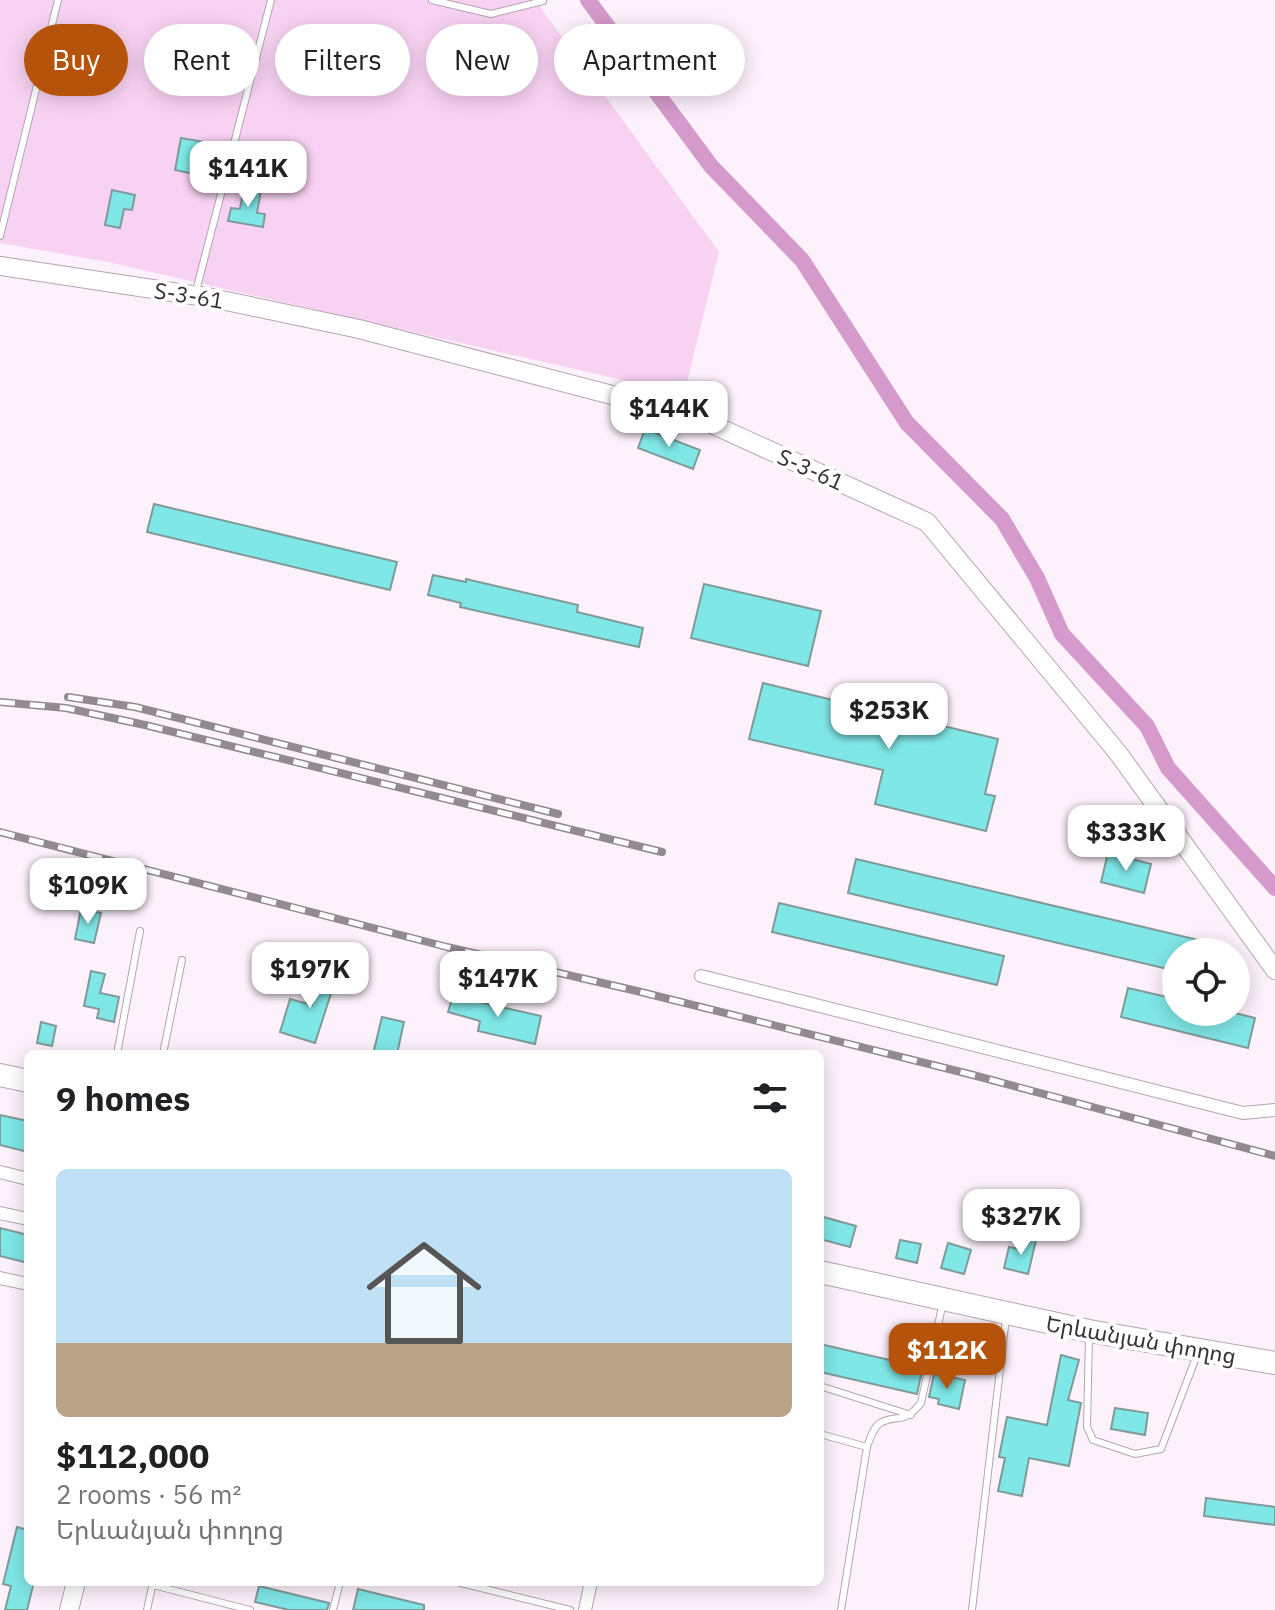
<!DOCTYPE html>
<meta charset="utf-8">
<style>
body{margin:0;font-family:"IBM Plex Sans","Noto Sans Armenian",sans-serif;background:#f6f6f6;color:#202124;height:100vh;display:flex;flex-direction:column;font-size:30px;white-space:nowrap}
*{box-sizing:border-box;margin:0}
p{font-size:26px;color:#757577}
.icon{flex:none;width:44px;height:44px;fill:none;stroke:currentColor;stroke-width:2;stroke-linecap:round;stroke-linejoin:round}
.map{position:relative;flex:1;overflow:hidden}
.drawer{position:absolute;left:24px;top:1050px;width:800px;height:536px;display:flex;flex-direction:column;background:#fff;border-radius:12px;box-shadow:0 4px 20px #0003}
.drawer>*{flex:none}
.banner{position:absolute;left:24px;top:24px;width:800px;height:72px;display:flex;gap:16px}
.controls{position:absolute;left:1162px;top:938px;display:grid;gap:16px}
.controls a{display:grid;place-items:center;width:88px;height:88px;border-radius:50%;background:#fff;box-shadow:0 4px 20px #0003;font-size:40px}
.price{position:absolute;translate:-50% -68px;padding:0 18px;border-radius:16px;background:#fff;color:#222;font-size:26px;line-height:52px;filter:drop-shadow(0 2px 4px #0008)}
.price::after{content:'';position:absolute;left:50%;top:48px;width:24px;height:18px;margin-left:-12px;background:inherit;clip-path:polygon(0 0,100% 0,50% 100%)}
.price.current{background:#b45309;color:#fff}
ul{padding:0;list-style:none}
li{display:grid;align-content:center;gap:16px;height:424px;padding:0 32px}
li span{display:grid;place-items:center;height:248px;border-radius:12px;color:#555}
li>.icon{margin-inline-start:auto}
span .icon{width:144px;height:144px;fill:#fffc;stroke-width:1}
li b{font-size:34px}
h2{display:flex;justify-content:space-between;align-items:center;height:96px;padding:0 32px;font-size:34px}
.chip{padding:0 28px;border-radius:36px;background:#fff;box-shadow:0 4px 20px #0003;font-size:28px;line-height:72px}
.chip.current{background:#b45309;color:#fff}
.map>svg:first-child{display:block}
.green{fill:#f8d2f2}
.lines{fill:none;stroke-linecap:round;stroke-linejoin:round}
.canal{stroke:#d59acb;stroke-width:16}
.building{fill:#80e7e7;stroke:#809a9a;stroke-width:2}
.lane-casing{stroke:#b6a4b3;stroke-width:8}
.street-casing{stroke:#b6a4b3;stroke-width:14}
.secondary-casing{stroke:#b6a4b3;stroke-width:20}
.highway-casing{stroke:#b6a4b3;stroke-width:24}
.lane{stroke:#fff;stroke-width:6}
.street{stroke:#fff;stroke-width:12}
.secondary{stroke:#fff;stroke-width:18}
.highway{stroke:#fff;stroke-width:22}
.rail-casing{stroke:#938991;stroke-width:8}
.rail{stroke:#fff;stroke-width:5;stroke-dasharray:15;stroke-linecap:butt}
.labels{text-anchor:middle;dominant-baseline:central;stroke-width:8;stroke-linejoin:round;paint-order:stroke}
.street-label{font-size:22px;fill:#393137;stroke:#fff}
</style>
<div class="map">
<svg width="1275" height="1610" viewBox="0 0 1275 1610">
<rect width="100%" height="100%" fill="#fdf1fb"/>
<!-- green -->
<path class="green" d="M 0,0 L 535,0 L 719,252 L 684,394 L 108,262 L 0,243 Z"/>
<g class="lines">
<!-- canal -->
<path class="canal" d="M 588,0 L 711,166 L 802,260 L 907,423 L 1002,519 L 1037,578 L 1062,634 L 1147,726 L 1168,768 L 1275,888"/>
</g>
<!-- building -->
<path class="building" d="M 181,138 L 210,143 L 204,176 L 175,170 Z
M 244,187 L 261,190 L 257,213 L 265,214 L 263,227 L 228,221 L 231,208 L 240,209 Z
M 112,190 L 135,195 L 132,210 L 124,209 L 120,228 L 105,225 Z
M 645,429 L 700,450 L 693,469 L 638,448 Z
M 154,504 L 397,562 L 390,590 L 147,532 Z
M 433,575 L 466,582 L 466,579 L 578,605 L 577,612 L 643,628 L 639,647 L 460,607 L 461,603 L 428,595 Z
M 704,584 L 821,611 L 808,666 L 691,638 Z
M 763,683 L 894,715 L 898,699 L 943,710 L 939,725 L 998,739 L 985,794 L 995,796 L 986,831 L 875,804 L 883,770 L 749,739 Z
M 1108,853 L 1151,864 L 1144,893 L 1101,882 Z
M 856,859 L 1228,947 L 1227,952 L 1176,952 L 1176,971 L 848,893 Z
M 779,903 L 1004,956 L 997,985 L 772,932 Z
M 81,909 L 101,913 L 94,943 L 75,939 Z
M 325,965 L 339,969 L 315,1043 L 280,1032 L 290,999 L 312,1005 Z
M 91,971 L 105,974 L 100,993 L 119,997 L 114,1022 L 97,1018 L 99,1009 L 84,1006 Z
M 1128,988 L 1176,999 L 1176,1012 L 1231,1012 L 1255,1018 L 1248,1048 L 1121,1017 Z
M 454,993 L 472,998 L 471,1000 L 541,1016 L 535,1044 L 478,1031 L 480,1021 L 448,1012 Z
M 382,1017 L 404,1022 L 397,1054 L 373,1054 Z
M 41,1022 L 56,1026 L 52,1046 L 37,1043 Z
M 0,1115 L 28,1121 L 28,1152 L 0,1145 Z
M 820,1216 L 856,1226 L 850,1247 L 820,1239 Z
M 0,1228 L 28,1235 L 28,1263 L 0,1256 Z
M 1022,1238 L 1036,1240 L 1028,1274 L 1004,1268 L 1009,1247 L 1019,1249 Z
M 900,1240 L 921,1244 L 917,1263 L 896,1258 Z
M 948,1243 L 971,1250 L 964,1274 L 941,1268 Z
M 916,1326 L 931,1329 L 917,1394 L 820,1372 L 820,1344 L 907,1364 Z
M 1061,1355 L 1079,1360 L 1068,1400 L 1081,1403 L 1069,1466 L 1029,1458 L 1022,1496 L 998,1491 L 1005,1458 L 999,1457 L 1007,1417 L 1047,1425 Z
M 934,1374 L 965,1380 L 959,1409 L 938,1404 L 939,1399 L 929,1397 Z
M 1115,1408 L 1148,1413 L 1145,1435 L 1111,1429 Z
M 1206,1498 L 1275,1507 L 1275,1525 L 1204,1516 Z
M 17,1527 L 28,1530 L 28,1582 L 34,1582 L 27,1610 L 5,1610 L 11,1586 L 3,1584 Z
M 259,1586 L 329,1603 L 327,1610 L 289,1610 L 255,1602 Z
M 358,1589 L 424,1605 L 424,1610 L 353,1610 Z"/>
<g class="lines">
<!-- lane casing -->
<g class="lane-casing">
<path id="lane" d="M 432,0 L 491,14 L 543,1
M 0,236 L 58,0
M 196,291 L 271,0
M 117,1054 L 140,931
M 163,1054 L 182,960
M 1089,1337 L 1087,1427 L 1093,1440 L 1135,1454 L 1161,1449 L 1197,1355
M 820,1386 L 911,1415
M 820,1434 L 867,1447
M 457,1582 L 570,1610
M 153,1585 L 250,1610
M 147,1610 L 153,1582
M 333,1610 L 340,1582
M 841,1610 L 867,1447 C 870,1439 873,1428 880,1423 C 899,1413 902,1426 921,1403 L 943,1302
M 972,1610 L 1006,1318"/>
</g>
<!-- street casing -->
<g class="street-casing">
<path id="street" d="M 701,976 L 1243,1113 L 1275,1110
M 0,1172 L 28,1179
M 0,1213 L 28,1219
M 0,1278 L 28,1284
M 585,1610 L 591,1582"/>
</g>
<!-- secondary casing -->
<g class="secondary-casing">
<path id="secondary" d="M 0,266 L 212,298 L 359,329 L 696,417 L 927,522 L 1118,753 L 1275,970
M 69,1610 L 76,1582"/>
</g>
<!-- highway casing -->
<g class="highway-casing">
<path id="highway" d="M 0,1075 L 28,1081
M 820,1272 L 1089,1331 L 1275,1363"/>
</g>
<!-- lane -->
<use href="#lane" class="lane"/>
<!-- street -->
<use href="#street" class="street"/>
<!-- secondary -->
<use href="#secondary" class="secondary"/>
<!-- highway -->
<use href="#highway" class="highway"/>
<!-- rail casing -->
<g class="rail-casing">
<path id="rail" d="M 68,697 L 135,707 L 558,814
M 0,702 L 66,708 L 145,725 L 662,852
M 0,832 L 447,947 L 637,991 L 973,1075 L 1275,1156"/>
</g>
<!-- rail -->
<use href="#rail" class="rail"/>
</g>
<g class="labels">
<!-- street labels -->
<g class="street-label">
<text transform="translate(189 295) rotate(9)">Տ-3-61</text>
<text transform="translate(811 469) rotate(24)">Տ-3-61</text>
<text transform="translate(1141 1339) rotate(10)">Երևանյան փողոց</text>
</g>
</g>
</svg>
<div class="controls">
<a><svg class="icon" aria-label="locate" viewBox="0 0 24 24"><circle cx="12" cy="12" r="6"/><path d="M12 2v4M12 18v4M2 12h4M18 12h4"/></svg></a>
</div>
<b class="price" style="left:248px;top:209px">$141K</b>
<b class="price" style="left:669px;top:449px">$144K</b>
<b class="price" style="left:889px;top:751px">$253K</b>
<b class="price" style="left:1126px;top:873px">$333K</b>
<b class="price" style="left:88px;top:926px">$109K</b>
<b class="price" style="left:310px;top:1010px">$197K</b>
<b class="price" style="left:498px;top:1019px">$147K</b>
<b class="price" style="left:1021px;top:1257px">$327K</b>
<b class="price current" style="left:947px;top:1391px">$112K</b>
<div class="banner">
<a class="chip current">Buy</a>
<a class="chip">Rent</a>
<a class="chip">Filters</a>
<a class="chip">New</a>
<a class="chip">Apartment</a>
</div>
<section class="drawer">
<h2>9 homes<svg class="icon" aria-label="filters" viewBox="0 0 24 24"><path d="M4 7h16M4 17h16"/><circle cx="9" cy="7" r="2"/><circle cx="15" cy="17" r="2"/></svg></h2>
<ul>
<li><span style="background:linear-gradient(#bfe0f5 70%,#b9a48a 0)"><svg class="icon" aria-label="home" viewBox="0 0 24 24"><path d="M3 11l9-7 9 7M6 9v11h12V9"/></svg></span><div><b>$112,000</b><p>2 rooms · 56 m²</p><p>Երևանյան փողոց</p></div></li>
</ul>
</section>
</div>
